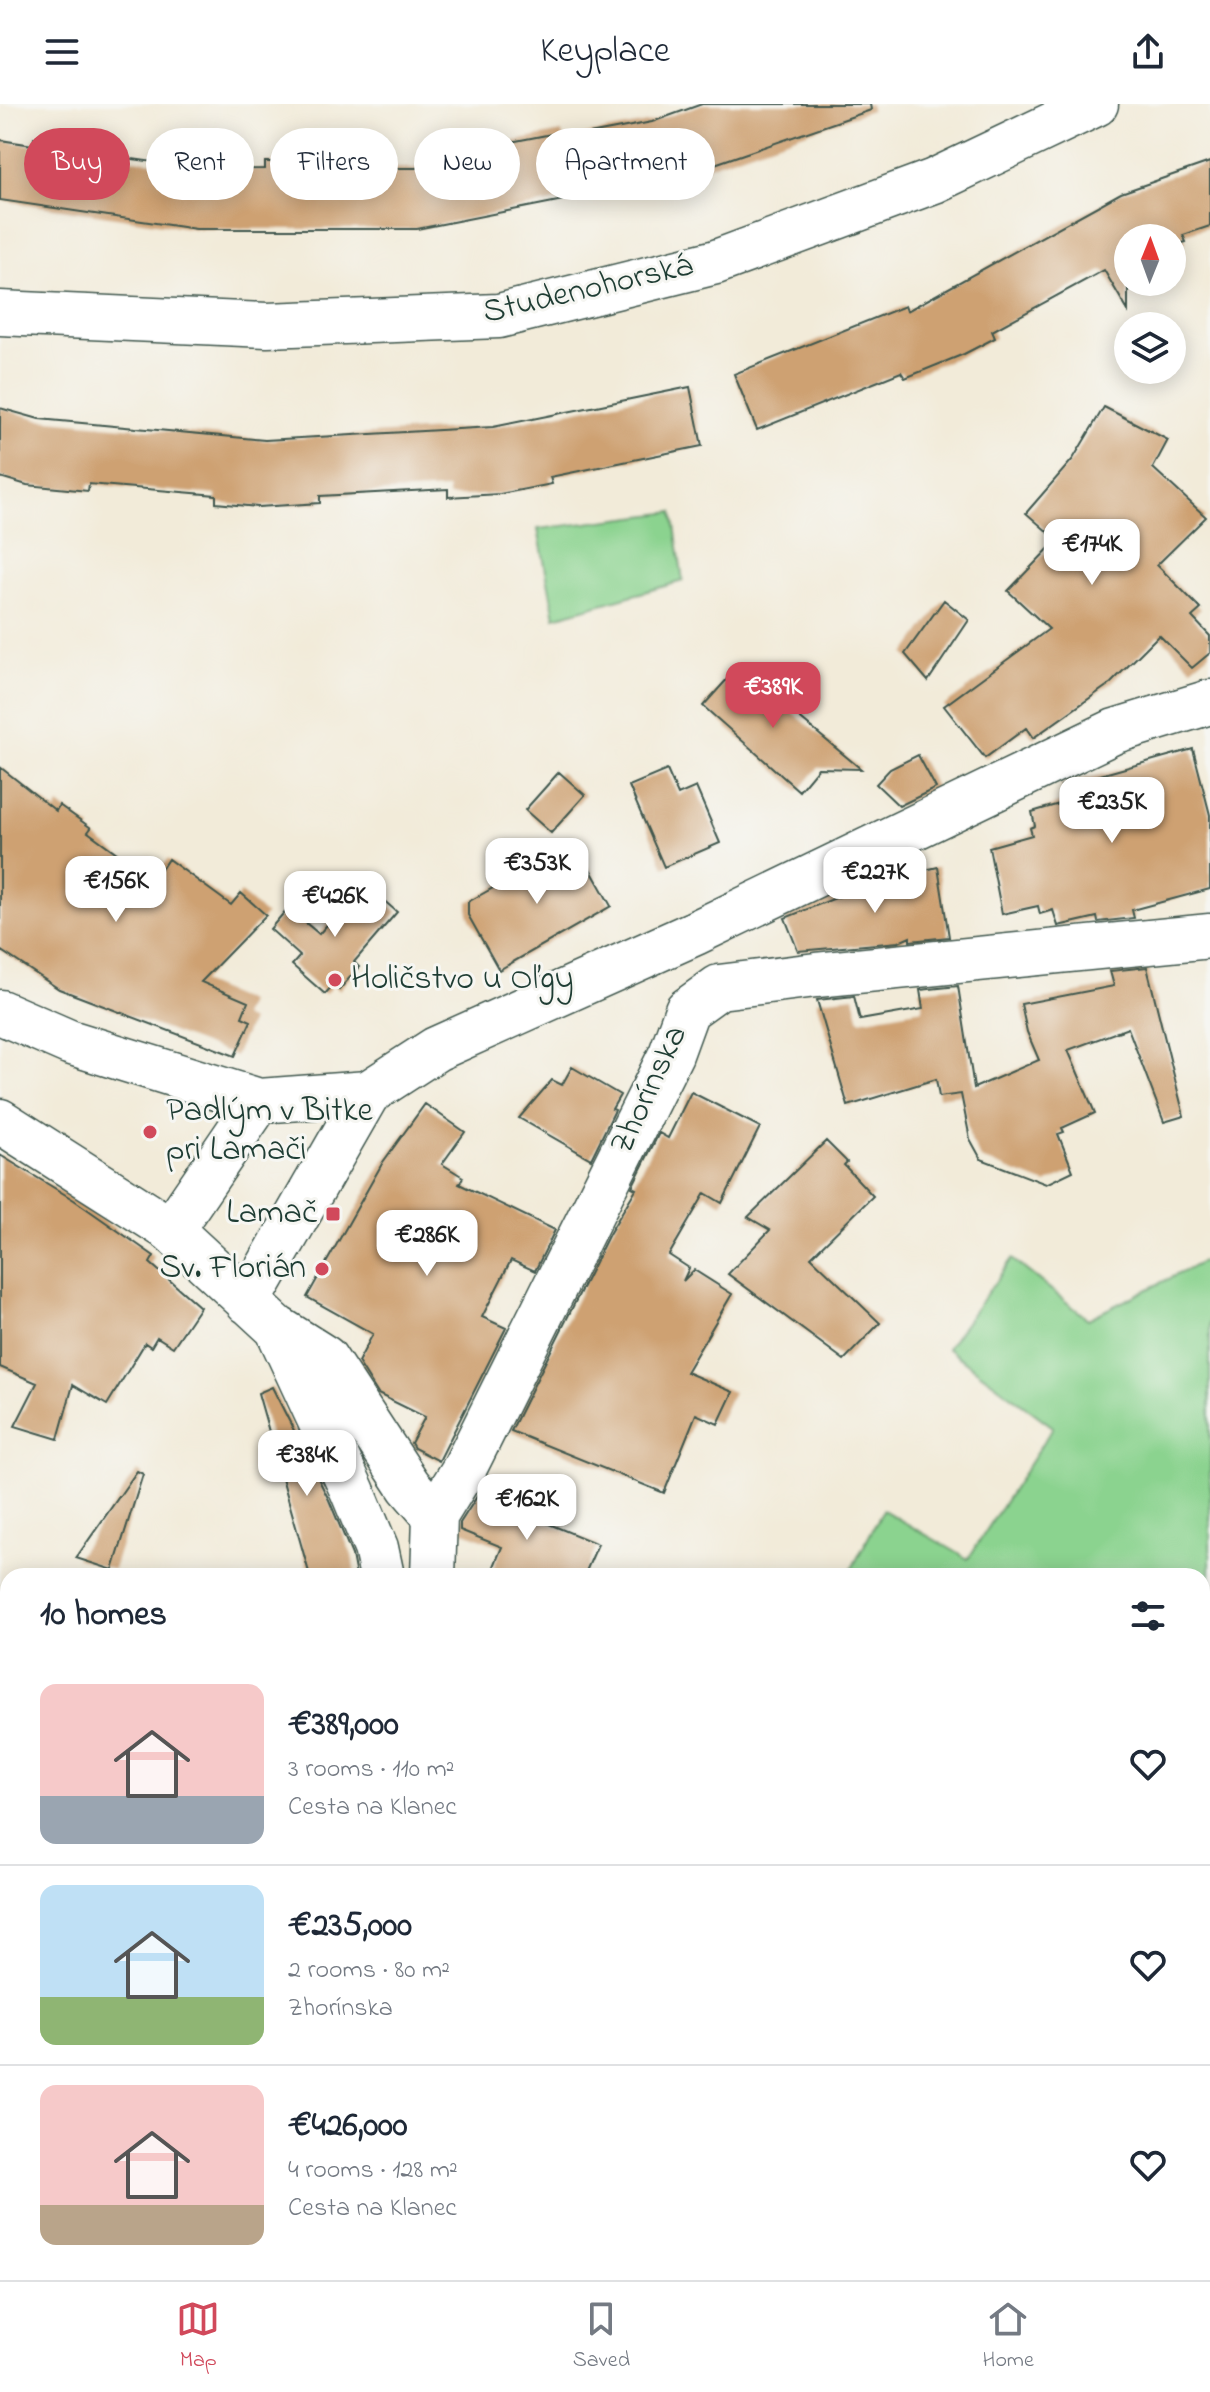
<!DOCTYPE html>
<meta charset="utf-8">
<style>
body{margin:0;font-family:"Indie Flower",sans-serif;background:#f6f6f7;color:#1f2937;height:100vh;display:flex;flex-direction:column;font-size:30px;white-space:nowrap}
*{box-sizing:border-box;margin:0}
p{font-size:26px;color:#747a83}
.icon{flex:none;width:44px;height:44px;fill:none;stroke:currentColor;stroke-width:2;stroke-linecap:round;stroke-linejoin:round}
.map{position:relative;flex:1;overflow:hidden}
.side{position:absolute;left:0px;top:1464px;width:1210px;height:712px;display:flex;flex-direction:column;background:#fff;border-radius:24px 24px 0 0;box-shadow:0 4px 20px #0003}
.side>*{flex:none}
.banner{position:absolute;left:24px;top:24px;width:800px;height:72px;display:flex;gap:16px}
.needle{width:52px;rotate:1deg}
.buttons{position:absolute;left:1114px;top:120px;display:grid;gap:16px}
.buttons a{display:grid;place-items:center;width:72px;height:72px;border-radius:50%;background:#fff;box-shadow:0 4px 20px #0003;font-size:40px}
.price{position:absolute;translate:-50% -68px;padding:0 18px;border-radius:16px;background:#fff;color:#222;font-size:26px;line-height:52px;filter:drop-shadow(0 2px 4px #0008)}
.price::after{content:'';position:absolute;left:50%;top:48px;width:24px;height:18px;margin-left:-12px;background:inherit;clip-path:polygon(0 0,100% 0,50% 100%)}
.price.active{background:#d1495b;color:#fff}
ul{padding:0;list-style:none}
li{display:flex;align-items:center;gap:24px;height:200px;padding:0 40px}
li+li{border-top:2px solid #e0e1e3}
li span{display:grid;place-items:center;flex:none;width:224px;height:160px;border-radius:16px;color:#555}
li>.icon{margin-inline-start:auto}
span .icon{width:96px;height:96px;fill:#fffc;stroke-width:1}
li b{font-size:34px}
h2{display:flex;justify-content:space-between;align-items:center;height:96px;padding:0 40px;font-size:34px}
.chip{padding:0 28px;border-radius:36px;background:#fff;box-shadow:0 4px 20px #0003;font-size:28px;line-height:72px}
.chip.active{background:#d1495b;color:#fff}
header{display:flex;justify-content:space-between;align-items:center;height:104px;padding:0 40px;background:#fff;font-size:36px;font-weight:600}
.tabs{display:flex;justify-content:space-around;align-items:center;height:112px;border-top:2px solid #e0e1e3;background:#fff;font-size:22px;color:#747a83}
.tabs a{display:grid;justify-items:center;gap:4px}
.tabs .active{color:#d1495b}
.map>svg:first-child{display:block}
.green{fill:#8bd38f;stroke:#558862;stroke-width:2}
.building{fill:#cea172}
.lines{fill:none;stroke-linecap:round;stroke-linejoin:round}
.minor-casing{stroke:#3f574d;stroke-width:47}
.minor{stroke:#fff;stroke-width:44}
.poi-dot{fill:#d1495b;stroke:#f6f6f2;stroke-width:3}
.labels{text-anchor:middle;dominant-baseline:central;stroke-width:6;stroke-linejoin:round;paint-order:stroke}
.street-label{font-size:34px;fill:#1f3d34;stroke:#f6f6f2}
.poi-label{font-size:34px;fill:#1f3d34;stroke:#f6f6f2;text-anchor:start}
</style>
<header><svg class="icon" aria-label="menu" viewBox="0 0 24 24"><path d="M4 6h16M4 12h16M4 18h16"/></svg>Keyplace<svg class="icon" aria-label="share" viewBox="0 0 24 24"><path d="M12 15V3M7 8l5-5 5 5M5 13v7h14v-7"/></svg></header>
<div class="map">
<svg width="1210" height="2176" viewBox="0 0 1210 2176">
<rect width="100%" height="100%" fill="#f6f6f2"/>
<filter id="ink" filterUnits="userSpaceOnUse"><feTurbulence type="fractalNoise" baseFrequency=".0125" numOctaves="2"/><feDisplacementMap in="SourceGraphic" scale="16" xChannelSelector="R" yChannelSelector="G"/><feConvolveMatrix kernelMatrix="1 2 1 2 8 2 1 2 1" color-interpolation-filters="sRGB"/></filter>
<filter id="wash" filterUnits="userSpaceOnUse"><feTurbulence type="fractalNoise" baseFrequency=".006" numOctaves="4" result="noise"/><feDisplacementMap in="SourceGraphic" scale="32" xChannelSelector="R" yChannelSelector="G"/><feGaussianBlur stdDeviation="1.8" result="paint"/><feColorMatrix in="noise" values="0 0 0 0 0 0 0 0 0 0 0 0 0 0 0 0 0 1.4 0 .05"/><feComposite in="paint" operator="in"/></filter>
<g filter="url(#wash)">
<rect width="100%" height="100%" fill="#f2ebd9"/>
<!-- green -->
<path class="green" d="M 673,408 L 683,477 L 555,513 L 538,425 Z
M 1210,1154 L 1210,2176 L 652,2176 L 655,2168 L 1202,2168 L 1202,1472 L 848,1472 L 883,1406 L 968,1455 L 1053,1323 L 947,1244 L 1012,1155 L 1088,1215 Z"/>
<g id="blocks">
<!-- building -->
<path class="building" d="M 702,0 L 870,0 L 871,6 L 674,74 L 417,125 L 196,125 L 0,96 L 0,36 L 33,41 L 34,34 L 105,44 L 104,51 L 168,60 L 167,66 L 265,65 L 265,58 L 336,58 L 336,64 L 416,64 L 496,48 L 495,41 L 562,28 L 563,35 L 652,18 Z
M 1210,58 L 1210,122 L 1183,131 L 1186,138 L 1172,142 L 1172,134 L 1128,134 L 1128,207 L 1104,166 L 992,227 L 995,234 L 964,250 L 905,274 L 901,268 L 757,326 L 734,270 L 905,202 L 907,207 L 1121,89 Z
M 690,283 L 702,342 L 550,373 L 552,380 L 500,390 L 448,393 L 448,385 L 320,392 L 320,399 L 258,403 L 216,399 L 216,391 L 89,380 L 88,387 L 27,381 L 0,373 L 0,304 L 39,315 L 265,336 L 493,323 Z
M 1104,303 L 1168,336 L 1153,364 L 1206,413 L 1157,461 L 1201,505 L 1192,513 L 1210,532 L 1210,549 L 1192,564 L 1159,531 L 1111,579 L 1033,634 L 1026,624 L 985,654 L 944,602 L 1049,525 L 1008,487 L 1057,436 L 1026,409 L 1073,355 Z
M 944,496 L 969,516 L 928,577 L 905,550 Z
M 739,562 L 773,592 L 861,665 L 818,664 L 799,687 L 703,602 Z
M 1193,645 L 1210,711 L 1210,785 L 1132,806 L 1134,814 L 1098,818 L 1097,813 L 1058,822 L 1053,806 L 1040,810 L 1038,802 L 1002,810 L 989,743 L 1032,731 L 1030,724 L 1035,722 L 1032,708 L 1066,698 L 1061,682 Z
M 918,651 L 936,684 L 899,702 L 876,680 L 890,665 Z
M 0,663 L 56,707 L 59,701 L 91,724 L 88,728 L 154,776 L 168,755 L 231,801 L 241,789 L 266,811 L 201,878 L 248,898 L 242,913 L 251,917 L 235,952 L 59,885 L 0,846 Z
M 667,666 L 678,691 L 696,683 L 720,739 L 664,763 L 629,682 Z
M 559,668 L 585,691 L 551,729 L 525,706 Z
M 575,738 L 611,802 L 499,866 L 468,811 L 468,798 Z
M 938,763 L 949,833 L 910,837 L 910,833 L 899,838 L 798,847 L 785,814 L 878,777 Z
M 364,779 L 397,808 L 354,858 L 359,863 L 339,886 L 333,881 L 325,890 L 292,861 L 300,852 L 270,825 L 288,804 L 319,830 Z
M 1147,863 L 1184,1012 L 1164,1018 L 1128,924 L 1068,946 L 1095,1009 L 1062,1024 L 1064,1028 L 1058,1030 L 1073,1067 L 1046,1080 L 981,1055 L 970,1035 L 961,990 L 939,993 L 936,975 L 848,1002 L 817,896 L 854,892 L 860,916 L 923,905 L 920,886 L 958,882 L 974,984 L 1039,956 L 1027,928 L 1021,900 L 1114,882 L 1110,867 Z
M 572,963 L 620,991 L 612,1005 L 615,1006 L 591,1055 L 519,1014 L 552,976 L 562,981 Z
M 691,988 L 760,1023 L 722,1099 L 705,1089 L 669,1151 L 689,1164 L 683,1177 L 694,1166 L 732,1190 L 686,1268 L 733,1288 L 718,1320 L 696,1310 L 664,1389 L 511,1327 L 609,1130 L 636,1085 L 632,1083 L 659,1029 L 668,1034 Z
M 425,1000 L 465,1028 L 442,1060 L 463,1073 L 459,1080 L 555,1126 L 535,1167 L 511,1156 L 482,1213 L 506,1224 L 439,1357 L 414,1344 L 411,1339 L 425,1313 L 378,1290 L 358,1258 L 373,1230 L 307,1193 L 383,1058 Z
M 826,1037 L 847,1058 L 844,1061 L 873,1092 L 811,1153 L 880,1219 L 844,1256 L 728,1170 L 770,1126 L 748,1113 Z
M 0,1051 L 74,1096 L 154,1152 L 150,1159 L 200,1203 L 173,1243 L 157,1233 L 151,1243 L 145,1239 L 107,1301 L 73,1281 L 58,1335 L 15,1322 L 37,1279 L 0,1263 Z
M 272,1283 L 329,1396 L 352,1451 L 356,1472 L 310,1472 L 258,1289 Z
M 137,1367 L 143,1370 L 113,1466 L 76,1454 Z
M 478,1391 L 598,1440 L 584,1472 L 490,1472 L 502,1443 L 460,1426 L 460,1419 Z"/>
</g>
</g>
<g filter="url(#ink)">
<use href="#blocks" fill-opacity="0" stroke="#3f574d" stroke-width="2"/>
<g class="lines">
<!-- minor casing -->
<g class="minor-casing">
<path id="minor" d="M 0,209 L 267,221 L 499,212 L 716,158 L 934,77 L 1096,0
M 0,908 L 69,938 L 259,997 L 368,989
M 0,1017 L 171,1126 L 277,1224 L 352,1386 L 376,1444 L 382,1472
M 171,1126 L 259,997
M 248,1198 L 368,989 L 436,945 L 695,829 L 1115,627 L 1210,598
M 279,1225 L 325,1254 L 409,1382 L 435,1412 L 433,1472
M 435,1412 L 464,1365 L 671,950 L 687,906 L 719,883 L 816,871 L 1210,832
M 319,2168 L 325,2176
M 9,2176 L 15,2168"/>
</g>
<!-- minor -->
<use href="#minor" class="minor"/>
</g>
</g>
<!-- markers -->
<g class="poi-dot">
<circle cx="335" cy="876" r="8"/>
<circle cx="150" cy="1028" r="8"/>
<rect x="325" y="1102" width="16" height="16" rx="4"/>
<circle cx="322" cy="1165" r="8"/>
</g>
<g class="labels">
<!-- street labels -->
<g class="street-label">
<text transform="translate(588 186) rotate(-13)">Studenohorská</text>
<text transform="translate(650 986) rotate(-65)">Zhorínska</text>
</g>
<!-- poi labels -->
<g class="poi-label">
<text x="351" y="876">Holičstvo u Oľgy</text>
<text x="166" y="1008">Padlým v Bitke<tspan x="166" dy="39">pri Lamači</tspan></text>
<text x="317" y="1110" text-anchor="end">Lamač</text>
<text x="306" y="1165" text-anchor="end">Sv. Florián</text>
</g>
</g>
</svg>
<div class="buttons">
<a><svg class="needle" viewBox="-14 -14 28 28"><path d="M0-13l5 13h-10z" fill="#e53935"/><path d="M0 13l5-13h-10z" fill="#747a83"/></svg></a>
<a><svg class="icon" aria-label="layers" viewBox="0 0 24 24"><path d="M12 4l9 5-9 5-9-5zM3 14l9 5 9-5"/></svg></a>
</div>
<b class="price" style="left:1092px;top:483px">€174K</b>
<b class="price active" style="left:773px;top:626px">€389K</b>
<b class="price" style="left:1112px;top:741px">€235K</b>
<b class="price" style="left:537px;top:802px">€353K</b>
<b class="price" style="left:875px;top:811px">€227K</b>
<b class="price" style="left:116px;top:820px">€156K</b>
<b class="price" style="left:335px;top:835px">€426K</b>
<b class="price" style="left:427px;top:1174px">€286K</b>
<b class="price" style="left:307px;top:1394px">€384K</b>
<b class="price" style="left:527px;top:1438px">€162K</b>
<div class="banner">
<a class="chip active">Buy</a>
<a class="chip">Rent</a>
<a class="chip">Filters</a>
<a class="chip">New</a>
<a class="chip">Apartment</a>
</div>
<section class="side">
<h2>10 homes<svg class="icon" aria-label="filters" viewBox="0 0 24 24"><path d="M4 7h16M4 17h16"/><circle cx="9" cy="7" r="2"/><circle cx="15" cy="17" r="2"/></svg></h2>
<ul>
<li><span style="background:linear-gradient(#f6c9c9 70%,#9aa5b1 0)"><svg class="icon" aria-label="home" viewBox="0 0 24 24"><path d="M3 11l9-7 9 7M6 9v11h12V9"/></svg></span><div><b>€389,000</b><p>3 rooms · 110 m²</p><p>Cesta na Klanec</p></div><svg class="icon" aria-label="heart" viewBox="0 0 24 24"><path d="M12 20l-8-8c-3-5 5-10 8-4 3-6 11-1 8 4z"/></svg></li>
<li><span style="background:linear-gradient(#bfe0f5 70%,#8fb573 0)"><svg class="icon" aria-label="home" viewBox="0 0 24 24"><path d="M3 11l9-7 9 7M6 9v11h12V9"/></svg></span><div><b>€235,000</b><p>2 rooms · 80 m²</p><p>Zhorínska</p></div><svg class="icon" aria-label="heart" viewBox="0 0 24 24"><path d="M12 20l-8-8c-3-5 5-10 8-4 3-6 11-1 8 4z"/></svg></li>
<li><span style="background:linear-gradient(#f6c9c9 75%,#b9a48a 0)"><svg class="icon" aria-label="home" viewBox="0 0 24 24"><path d="M3 11l9-7 9 7M6 9v11h12V9"/></svg></span><div><b>€426,000</b><p>4 rooms · 128 m²</p><p>Cesta na Klanec</p></div><svg class="icon" aria-label="heart" viewBox="0 0 24 24"><path d="M12 20l-8-8c-3-5 5-10 8-4 3-6 11-1 8 4z"/></svg></li>
</ul>
</section>
</div>
<nav class="tabs">
<a class="active"><svg class="icon" aria-label="map" viewBox="0 0 24 24"><path d="M3 6l6-2 6 2 6-2v14l-6 2-6-2-6 2zM9 4v14M15 6v14"/></svg>Map</a>
<a><svg class="icon" aria-label="saved" viewBox="0 0 24 24"><path d="M7 4h10v16l-5-4-5 4z"/></svg>Saved</a>
<a><svg class="icon" aria-label="home" viewBox="0 0 24 24"><path d="M3 11l9-7 9 7M6 9v11h12V9"/></svg>Home</a>
</nav>
